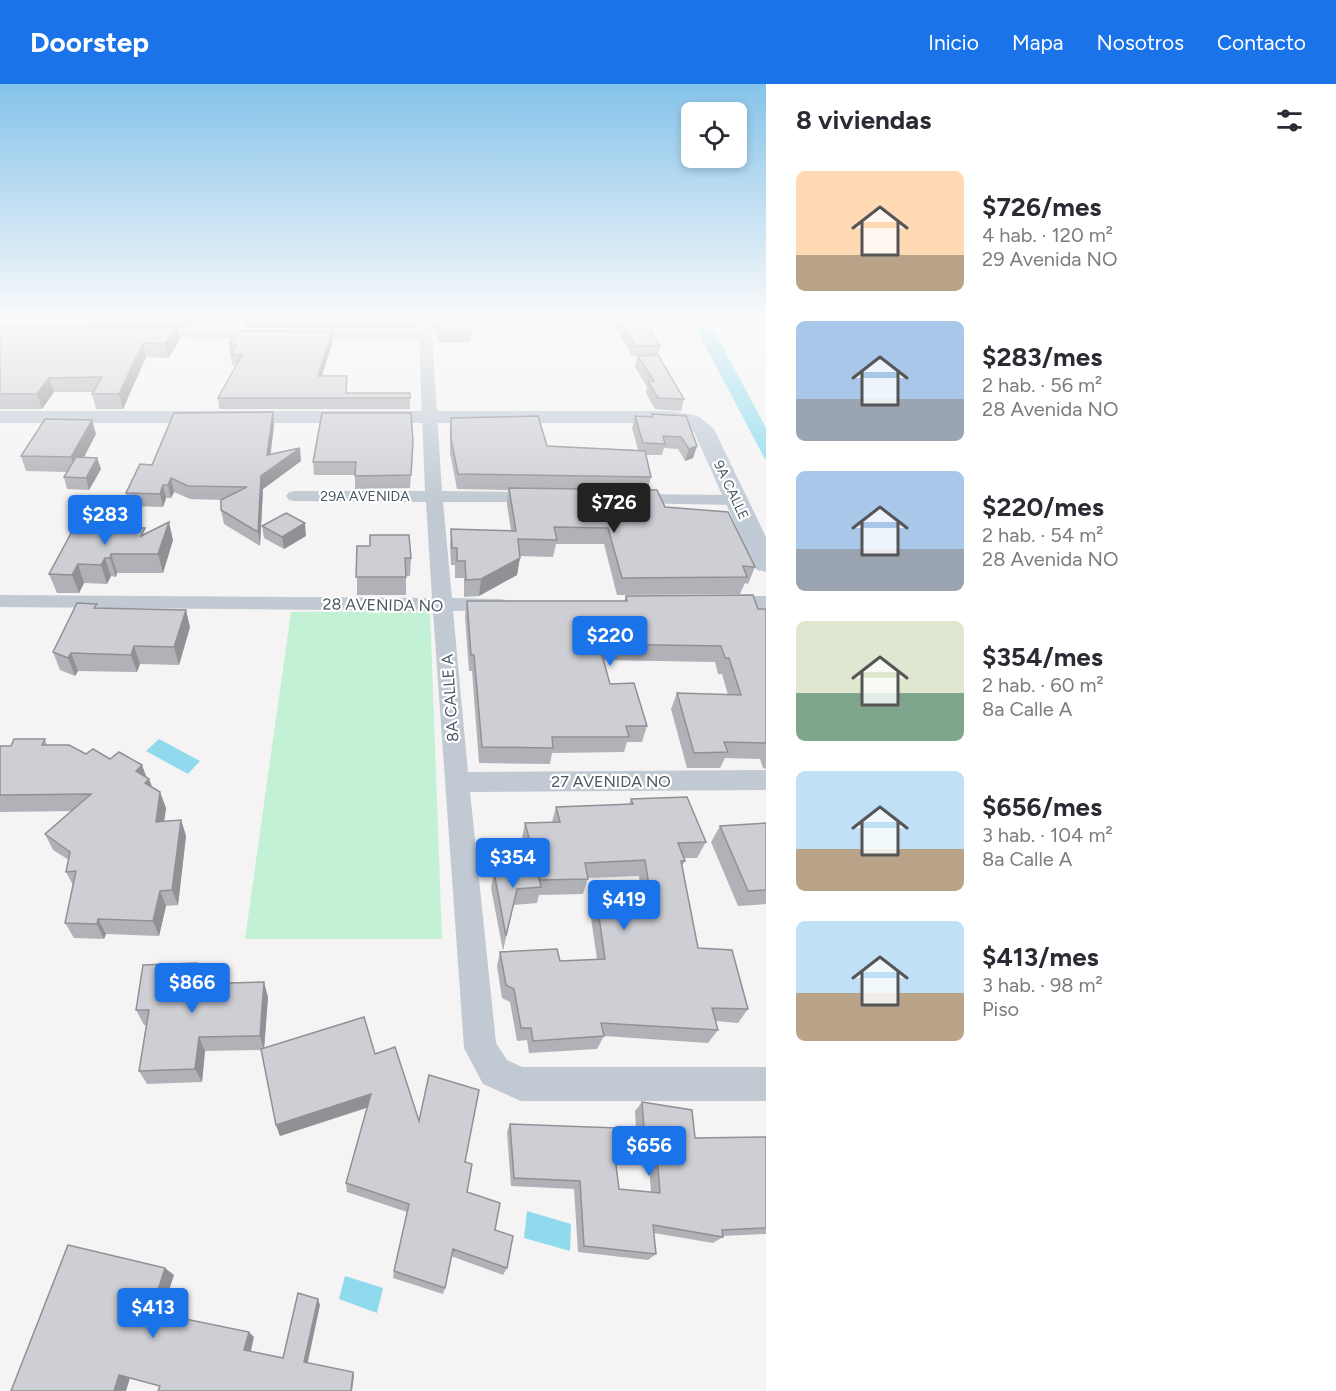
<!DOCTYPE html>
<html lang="es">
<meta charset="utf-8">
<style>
body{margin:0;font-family:Figtree,sans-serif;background:#f7f7f7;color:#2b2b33;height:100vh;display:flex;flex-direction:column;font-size:22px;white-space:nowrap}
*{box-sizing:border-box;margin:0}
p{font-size:20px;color:#7c7c81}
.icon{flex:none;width:33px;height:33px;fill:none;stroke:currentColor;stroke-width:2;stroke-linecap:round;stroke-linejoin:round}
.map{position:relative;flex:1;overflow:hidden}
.details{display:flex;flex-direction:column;background:#fff;width:570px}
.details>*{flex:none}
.controls{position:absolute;left:681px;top:18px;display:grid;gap:12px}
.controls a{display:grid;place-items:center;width:66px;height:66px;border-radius:9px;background:#fff;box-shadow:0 3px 9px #0003;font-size:30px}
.price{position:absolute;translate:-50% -51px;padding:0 14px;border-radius:6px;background:#1a73e8;color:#fff;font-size:20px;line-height:39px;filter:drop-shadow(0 2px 3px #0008)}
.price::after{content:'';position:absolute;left:50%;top:36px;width:18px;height:14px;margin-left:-9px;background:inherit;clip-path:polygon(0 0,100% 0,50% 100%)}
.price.current{background:#222;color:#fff}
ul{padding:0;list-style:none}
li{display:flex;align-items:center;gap:18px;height:150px;padding:0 30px}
li span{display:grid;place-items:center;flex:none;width:168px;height:120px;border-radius:9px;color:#555}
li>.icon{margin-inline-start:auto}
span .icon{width:72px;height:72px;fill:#fffc;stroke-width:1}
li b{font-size:26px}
h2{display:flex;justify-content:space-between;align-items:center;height:72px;padding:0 30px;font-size:26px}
header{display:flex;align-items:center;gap:36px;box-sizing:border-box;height:84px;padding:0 30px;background:#1a73e8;color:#fff}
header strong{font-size:28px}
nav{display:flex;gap:33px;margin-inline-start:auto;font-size:21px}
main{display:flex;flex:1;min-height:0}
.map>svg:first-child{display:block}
.green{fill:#c3f1d5}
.water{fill:#90daee}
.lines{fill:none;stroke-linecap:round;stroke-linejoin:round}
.street{fill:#c1cad2;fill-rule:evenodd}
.secondary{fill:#c1cbd6;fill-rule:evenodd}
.wall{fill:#b0b2b7;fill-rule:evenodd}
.shaded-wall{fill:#909195}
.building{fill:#cdcfd5;stroke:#909195;stroke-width:1.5;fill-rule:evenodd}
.labels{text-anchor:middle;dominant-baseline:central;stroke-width:4.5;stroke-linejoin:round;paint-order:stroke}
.far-street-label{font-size:14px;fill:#4a5661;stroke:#fff}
.street-label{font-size:16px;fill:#4a5661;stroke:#fff}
</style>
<header>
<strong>Doorstep</strong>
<nav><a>Inicio</a><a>Mapa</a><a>Nosotros</a><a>Contacto</a></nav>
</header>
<main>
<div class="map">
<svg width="766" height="1307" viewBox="0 0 766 1307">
<rect width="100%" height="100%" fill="#f5f3f3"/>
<!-- green -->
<path class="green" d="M 430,527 L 442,855 L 245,855 L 291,528 Z"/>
<!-- water -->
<path class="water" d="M 691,235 L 708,235 L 766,344 L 766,377 Z
M 159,655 L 200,677 L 188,690 L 146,667 Z
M 527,1127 L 571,1140 L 570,1167 L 524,1154 Z
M 345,1192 L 383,1204 L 377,1229 L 339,1215 Z"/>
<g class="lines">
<!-- street -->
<path class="street" d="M 419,235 L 431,235 L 442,407 L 538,408 L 544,409 L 547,413 L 544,417 L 538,418 L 443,418 L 452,514 L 500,515 L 507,516 L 510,521 L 507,526 L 500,527 L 453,527 L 468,688 L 766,686 L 766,706 L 470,708 L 496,959 L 507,976 L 522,983 L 766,983 L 766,1017 L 521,1017 L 483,1000 L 464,964 L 433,527 L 0,523 L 0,511 L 432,514 L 426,418 L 295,417 L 289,416 L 286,412 L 289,408 L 295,407 L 425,407 L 419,255 L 146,254 L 139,250 L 146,246 L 419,247 Z
M 630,410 L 736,411 L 742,412 L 745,416 L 742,420 L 736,421 L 624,419 L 621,415 L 624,411 Z
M 723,512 L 766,512 L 766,524 L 716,523 L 713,518 L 716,513 Z"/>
<!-- secondary -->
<path class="secondary" d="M 0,327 L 671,327 L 698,332 L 714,345 L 766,453 L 766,488 L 757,486 L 753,480 L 694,348 L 685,341 L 671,339 L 0,339 Z"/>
</g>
<!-- wall -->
<path class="wall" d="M 84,235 L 195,235 L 189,244 L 178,244 L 180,256 L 168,274 L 146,273 L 123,325 L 96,325 L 92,310 L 93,308 L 54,308 L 42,325 L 0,325 L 0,242 L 85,242 Z
M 244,235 L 417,235 L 417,245 L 245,244 Z
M 433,235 L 473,235 L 470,259 L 437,258 L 438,249 L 434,249 Z
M 618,235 L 644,235 L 660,262 L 658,271 L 684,315 L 681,327 L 655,325 L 646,309 L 647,303 L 635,283 L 637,272 L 632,272 L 616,244 Z
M 333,257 L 322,292 L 347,292 L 347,309 L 410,314 L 410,325 L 219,325 L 218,314 L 236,281 L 232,281 L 229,260 Z
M 273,328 L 274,341 L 270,370 L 301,377 L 263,405 L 260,462 L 224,440 L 221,426 L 222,416 L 190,415 L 174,408 L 171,414 L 166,414 L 163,423 L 130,422 L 126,409 L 152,381 Z
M 652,330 L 697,362 L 693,374 L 685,377 L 678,365 L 664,364 L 662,371 L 646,371 L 651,393 L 648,405 L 665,423 L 755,483 L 748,500 L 745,499 L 740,510 L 617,511 L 604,460 L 556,460 L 553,473 L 520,472 L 517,491 L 479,512 L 464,513 L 464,494 L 455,494 L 455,481 L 451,481 L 450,462 L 451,445 L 511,447 L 507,420 L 508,406 L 457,405 L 450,369 L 450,348 L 451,334 L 547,362 L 638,366 L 632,344 L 635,332 L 651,333 Z
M 96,350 L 84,373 L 97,374 L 101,385 L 89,406 L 67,405 L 64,393 L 67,388 L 26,387 L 21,372 Z
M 413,357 L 410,404 L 355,405 L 355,391 L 314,391 L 313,378 Z
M 262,442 L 306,452 L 284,465 L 264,454 Z
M 146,449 L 173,456 L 163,489 L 117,489 L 116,493 L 111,492 L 107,500 L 84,499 L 79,509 L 57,509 L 49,490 Z
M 357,462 L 411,474 L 410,492 L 406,492 L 406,511 L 357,511 Z
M 626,512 L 766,525 L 766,685 L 763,684 L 760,675 L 725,674 L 720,684 L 687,684 L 671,625 L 677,609 L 728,611 L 722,590 L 718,590 L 715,578 L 603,576 L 610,600 L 647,642 L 642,658 L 627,658 L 624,668 L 552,669 L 550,680 L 479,679 L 472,587 L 469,587 L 465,532 L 467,517 L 624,517 Z
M 98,524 L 190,543 L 179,581 L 140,580 L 137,588 L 78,587 L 75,592 L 60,586 L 53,568 Z
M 45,655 L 47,661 L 86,670 L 110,675 L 149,695 L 152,703 L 166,724 L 164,737 L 181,736 L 186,752 L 178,821 L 166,822 L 159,852 L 106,850 L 104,855 L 74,854 L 65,839 L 73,801 L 66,788 L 69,776 L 53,766 L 45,750 L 72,727 L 0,728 L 0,662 L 11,662 Z
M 631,715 L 706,758 L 697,774 L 684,774 L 685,777 L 682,782 L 698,864 L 748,925 L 738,939 L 716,937 L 718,946 L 708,959 L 604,952 L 597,965 L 529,969 L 527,956 L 517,957 L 510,918 L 502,914 L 497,882 L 500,868 L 560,877 L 597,875 L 591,834 L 597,819 L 643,821 L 639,792 L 588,794 L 583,810 L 539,811 L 537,819 L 513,821 L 503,867 L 491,804 L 494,788 L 529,786 L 522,754 L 525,739 L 552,738 L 556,723 L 629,720 Z
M 766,739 L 766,820 L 738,822 L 711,758 L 720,742 Z
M 197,879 L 203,895 L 202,900 L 268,913 L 264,964 L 375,970 L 419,1037 L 465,1078 L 467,1108 L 495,1146 L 507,1184 L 503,1191 L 451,1172 L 445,1204 L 443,1210 L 393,1194 L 394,1187 L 407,1128 L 347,1108 L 346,1099 L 367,1024 L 280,1052 L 276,1041 L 261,966 L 205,967 L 202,998 L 147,1000 L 139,987 L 146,941 L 144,941 L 136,926 Z
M 642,1018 L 695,1054 L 766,1053 L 766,1150 L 722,1152 L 723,1153 L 713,1159 L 654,1149 L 656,1170 L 648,1176 L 578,1168 L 574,1105 L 511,1102 L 507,1048 L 510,1040 L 636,1045 L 635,1027 ZM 615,1074 L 649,1080 L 651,1108 L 619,1105 Z"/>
<!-- shaded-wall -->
<path class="shaded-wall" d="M 187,235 L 195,235 L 189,244 Z
M 178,242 L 180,256 L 168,274 L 165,260 Z
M 332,247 L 333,257 L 318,302 L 318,292 Z
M 143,259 L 146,273 L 123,325 L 119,310 Z
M 49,294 L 54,308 L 42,325 L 37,310 Z
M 273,328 L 274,341 L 269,384 L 267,371 Z
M 92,336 L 96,350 L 76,388 L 71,373 Z
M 697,362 L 693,374 L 685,377 L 689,365 Z
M 300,364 L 301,377 L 263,405 L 260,462 L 258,448 L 261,392 Z
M 97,374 L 101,385 L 89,406 L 86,394 Z
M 171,394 L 174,408 L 171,414 L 168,401 Z
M 163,401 L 166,414 L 163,423 L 160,410 Z
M 169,438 L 173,456 L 163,489 L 158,470 Z
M 305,439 L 306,452 L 284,465 L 282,453 Z
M 111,470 L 117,489 L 116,493 L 110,474 Z
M 105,474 L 111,492 L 107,500 L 101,481 Z
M 520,474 L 517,491 L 479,512 L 481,495 Z
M 78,480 L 84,499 L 79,509 L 72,491 Z
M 186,526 L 190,543 L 179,581 L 174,563 Z
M 134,562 L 140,580 L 137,588 L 131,571 Z
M 71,569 L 78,587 L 75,592 L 68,574 Z
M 142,681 L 148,697 L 149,695 L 155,711 L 136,687 Z
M 160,708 L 166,724 L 162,753 L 156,738 Z
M 181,736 L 186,752 L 178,821 L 172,806 Z
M 160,807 L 166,822 L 159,852 L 153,837 Z
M 98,835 L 106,850 L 104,855 L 97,840 Z
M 197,879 L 203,895 L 200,915 L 194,900 Z
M 264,898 L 268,913 L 264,966 L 260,952 Z
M 199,953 L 205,967 L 202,998 L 195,985 Z
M 371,1010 L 371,1022 L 280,1052 L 276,1041 Z
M 165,1184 L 174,1191 L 160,1234 L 151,1228 Z
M 318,1215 L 320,1221 L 307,1282 L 304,1278 Z
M 249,1248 L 254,1253 L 250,1271 L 244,1266 Z
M 353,1288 L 354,1292 L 352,1307 L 351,1307 Z
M 119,1291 L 130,1294 L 126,1307 L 114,1307 Z"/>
<!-- building -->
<path class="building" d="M 273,235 L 417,235 L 417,236 Z
M 434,235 L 473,235 L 471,250 L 438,249 L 440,240 L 435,240 Z
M 620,235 L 644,235 L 660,262 L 635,262 Z
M 0,242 L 178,242 L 165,260 L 143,259 L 119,310 L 92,310 L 102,293 L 49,294 L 37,310 L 0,310 Z
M 237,247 L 332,247 L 318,292 L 347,292 L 346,309 L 410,309 L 410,314 L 218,314 L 242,271 L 231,271 L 236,261 L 229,260 Z
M 658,271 L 684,315 L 658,314 L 648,298 L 654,297 L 638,272 Z
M 273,328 L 267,371 L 300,364 L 261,392 L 258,448 L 221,426 L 221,416 L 247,403 L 188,402 L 171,394 L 168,401 L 163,401 L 160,410 L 126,409 L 140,380 L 152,381 L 174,329 Z
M 322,329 L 411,329 L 413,357 L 411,391 L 355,392 L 356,378 L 313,378 Z
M 652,330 L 686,332 L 697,362 L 689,365 L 681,353 L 663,352 L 665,360 L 643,359 L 635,332 L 653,333 Z
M 538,332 L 547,362 L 645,367 L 651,393 L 458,390 L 451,355 L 451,334 Z
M 45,335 L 92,336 L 71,373 L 21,372 Z
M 76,373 L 97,374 L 86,394 L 64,393 Z
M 509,404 L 657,406 L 665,423 L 728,428 L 755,483 L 743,482 L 747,493 L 622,494 L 608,444 L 554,443 L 557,456 L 518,455 L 520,474 L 481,495 L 466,496 L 465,477 L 457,477 L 457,464 L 452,464 L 451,445 L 516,447 Z
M 286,429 L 305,439 L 282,453 L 262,442 Z
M 169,438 L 158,470 L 111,470 L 110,474 L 105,474 L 101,481 L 78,480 L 72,491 L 49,490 L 75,442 L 145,444 L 141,452 Z
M 370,451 L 409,451 L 411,474 L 405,474 L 406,493 L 356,493 L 357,462 L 370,462 Z
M 753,511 L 758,525 L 766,525 L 766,659 L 724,658 L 728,668 L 694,669 L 677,609 L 741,611 L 729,574 L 725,574 L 721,562 L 599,560 L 610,600 L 634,599 L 647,642 L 626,642 L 629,653 L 552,653 L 553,664 L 482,663 L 474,571 L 471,571 L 467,517 L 627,517 L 626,512 Z
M 77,519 L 97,520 L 94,524 L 186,526 L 174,563 L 134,562 L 131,571 L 71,569 L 68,574 L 53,568 Z
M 14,655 L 45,655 L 42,661 L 69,661 L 86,670 L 93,665 L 110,675 L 119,668 L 142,681 L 136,687 L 149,695 L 145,699 L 160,708 L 156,738 L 181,736 L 172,806 L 160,807 L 153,837 L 98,835 L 97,840 L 65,839 L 76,787 L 66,788 L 70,768 L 45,750 L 91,710 L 0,711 L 0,662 L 11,662 Z
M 687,713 L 706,758 L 678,759 L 685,777 L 681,777 L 698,864 L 732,866 L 748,925 L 712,924 L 718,946 L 601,939 L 604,952 L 533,957 L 531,944 L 521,944 L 514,905 L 506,901 L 500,868 L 557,865 L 560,877 L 605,875 L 597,819 L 652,821 L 645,776 L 585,779 L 588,795 L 540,796 L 525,739 L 560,738 L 556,723 L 633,720 L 631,715 Z
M 766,739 L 766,806 L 748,807 L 720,742 Z
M 537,786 L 541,803 L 517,805 L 506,852 L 494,788 Z
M 197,879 L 194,900 L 264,898 L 260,952 L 199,953 L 195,985 L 139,987 L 149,926 L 136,926 L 143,881 Z
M 364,933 L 375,970 L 395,963 L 419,1037 L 429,991 L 479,1006 L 465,1078 L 472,1080 L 467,1108 L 500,1119 L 495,1146 L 513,1152 L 507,1184 L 453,1165 L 445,1204 L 394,1187 L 409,1120 L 346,1099 L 371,1010 L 276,1041 L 261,965 Z
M 642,1018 L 692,1026 L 695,1054 L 766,1053 L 766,1144 L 722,1146 L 723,1153 L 653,1141 L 656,1170 L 584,1162 L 580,1097 L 514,1094 L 510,1040 L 644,1045 ZM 614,1065 L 657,1072 L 660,1109 L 619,1105 Z
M 68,1161 L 165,1184 L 151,1228 L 249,1248 L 244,1266 L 283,1274 L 298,1209 L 318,1215 L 304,1278 L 353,1288 L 351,1307 L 158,1307 L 160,1302 L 119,1291 L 114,1307 L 11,1307 Z"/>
<!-- sky -->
<linearGradient id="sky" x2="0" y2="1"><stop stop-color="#85c3ea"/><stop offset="0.56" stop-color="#fafafa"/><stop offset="1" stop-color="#fafafa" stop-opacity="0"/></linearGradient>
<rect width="766" height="418" fill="url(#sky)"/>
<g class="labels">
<!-- far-street labels -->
<g class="far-street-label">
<text transform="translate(731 406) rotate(65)">9A CALLE</text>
<text x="365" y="412">29A AVENIDA</text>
</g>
<!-- street labels -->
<g class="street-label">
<text transform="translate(383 521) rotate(1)">28 AVENIDA NO</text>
<text transform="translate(450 614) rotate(-94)">8A CALLE A</text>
<text x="611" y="697">27 AVENIDA NO</text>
</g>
</g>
</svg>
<div class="controls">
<a><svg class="icon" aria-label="locate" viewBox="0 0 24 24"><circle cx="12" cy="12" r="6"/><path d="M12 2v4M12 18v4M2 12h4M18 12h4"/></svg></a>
</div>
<b class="price current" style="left:614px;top:450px">$726</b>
<b class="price" style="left:105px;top:462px">$283</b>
<b class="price" style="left:610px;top:583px">$220</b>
<b class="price" style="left:513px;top:805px">$354</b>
<b class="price" style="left:624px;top:847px">$419</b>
<b class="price" style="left:192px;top:930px">$866</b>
<b class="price" style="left:649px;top:1093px">$656</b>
<b class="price" style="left:153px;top:1255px">$413</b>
</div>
<section class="details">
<h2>8 viviendas<svg class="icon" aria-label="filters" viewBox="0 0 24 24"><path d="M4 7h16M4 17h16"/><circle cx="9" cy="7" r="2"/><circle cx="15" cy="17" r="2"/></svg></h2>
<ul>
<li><span style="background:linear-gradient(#ffd9b3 70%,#b9a48a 0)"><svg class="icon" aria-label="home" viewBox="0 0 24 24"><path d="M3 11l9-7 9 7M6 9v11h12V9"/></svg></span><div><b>$726/mes</b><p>4 hab. · 120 m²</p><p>29 Avenida NO</p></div></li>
<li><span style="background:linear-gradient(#a9c7e8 65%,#9aa5b1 0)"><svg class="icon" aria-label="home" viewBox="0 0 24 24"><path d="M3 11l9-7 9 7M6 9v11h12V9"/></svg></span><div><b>$283/mes</b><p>2 hab. · 56 m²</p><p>28 Avenida NO</p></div></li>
<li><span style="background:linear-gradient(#a9c7e8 65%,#9aa5b1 0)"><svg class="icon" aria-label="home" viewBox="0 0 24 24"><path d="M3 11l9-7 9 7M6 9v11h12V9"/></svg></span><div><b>$220/mes</b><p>2 hab. · 54 m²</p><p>28 Avenida NO</p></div></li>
<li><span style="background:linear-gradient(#dfe7d0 60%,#7fa58c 0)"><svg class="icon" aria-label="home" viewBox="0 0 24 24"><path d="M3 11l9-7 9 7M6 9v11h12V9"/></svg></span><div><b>$354/mes</b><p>2 hab. · 60 m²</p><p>8a Calle A</p></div></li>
<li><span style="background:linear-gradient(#bfe0f5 65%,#b9a48a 0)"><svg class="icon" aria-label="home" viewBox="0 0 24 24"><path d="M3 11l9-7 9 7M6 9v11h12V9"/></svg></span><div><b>$656/mes</b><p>3 hab. · 104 m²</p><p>8a Calle A</p></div></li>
<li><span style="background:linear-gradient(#bfe0f5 60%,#b9a48a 0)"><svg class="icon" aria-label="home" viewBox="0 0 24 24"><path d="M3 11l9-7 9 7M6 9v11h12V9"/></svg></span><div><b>$413/mes</b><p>3 hab. · 98 m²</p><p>Piso</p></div></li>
</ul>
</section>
</main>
